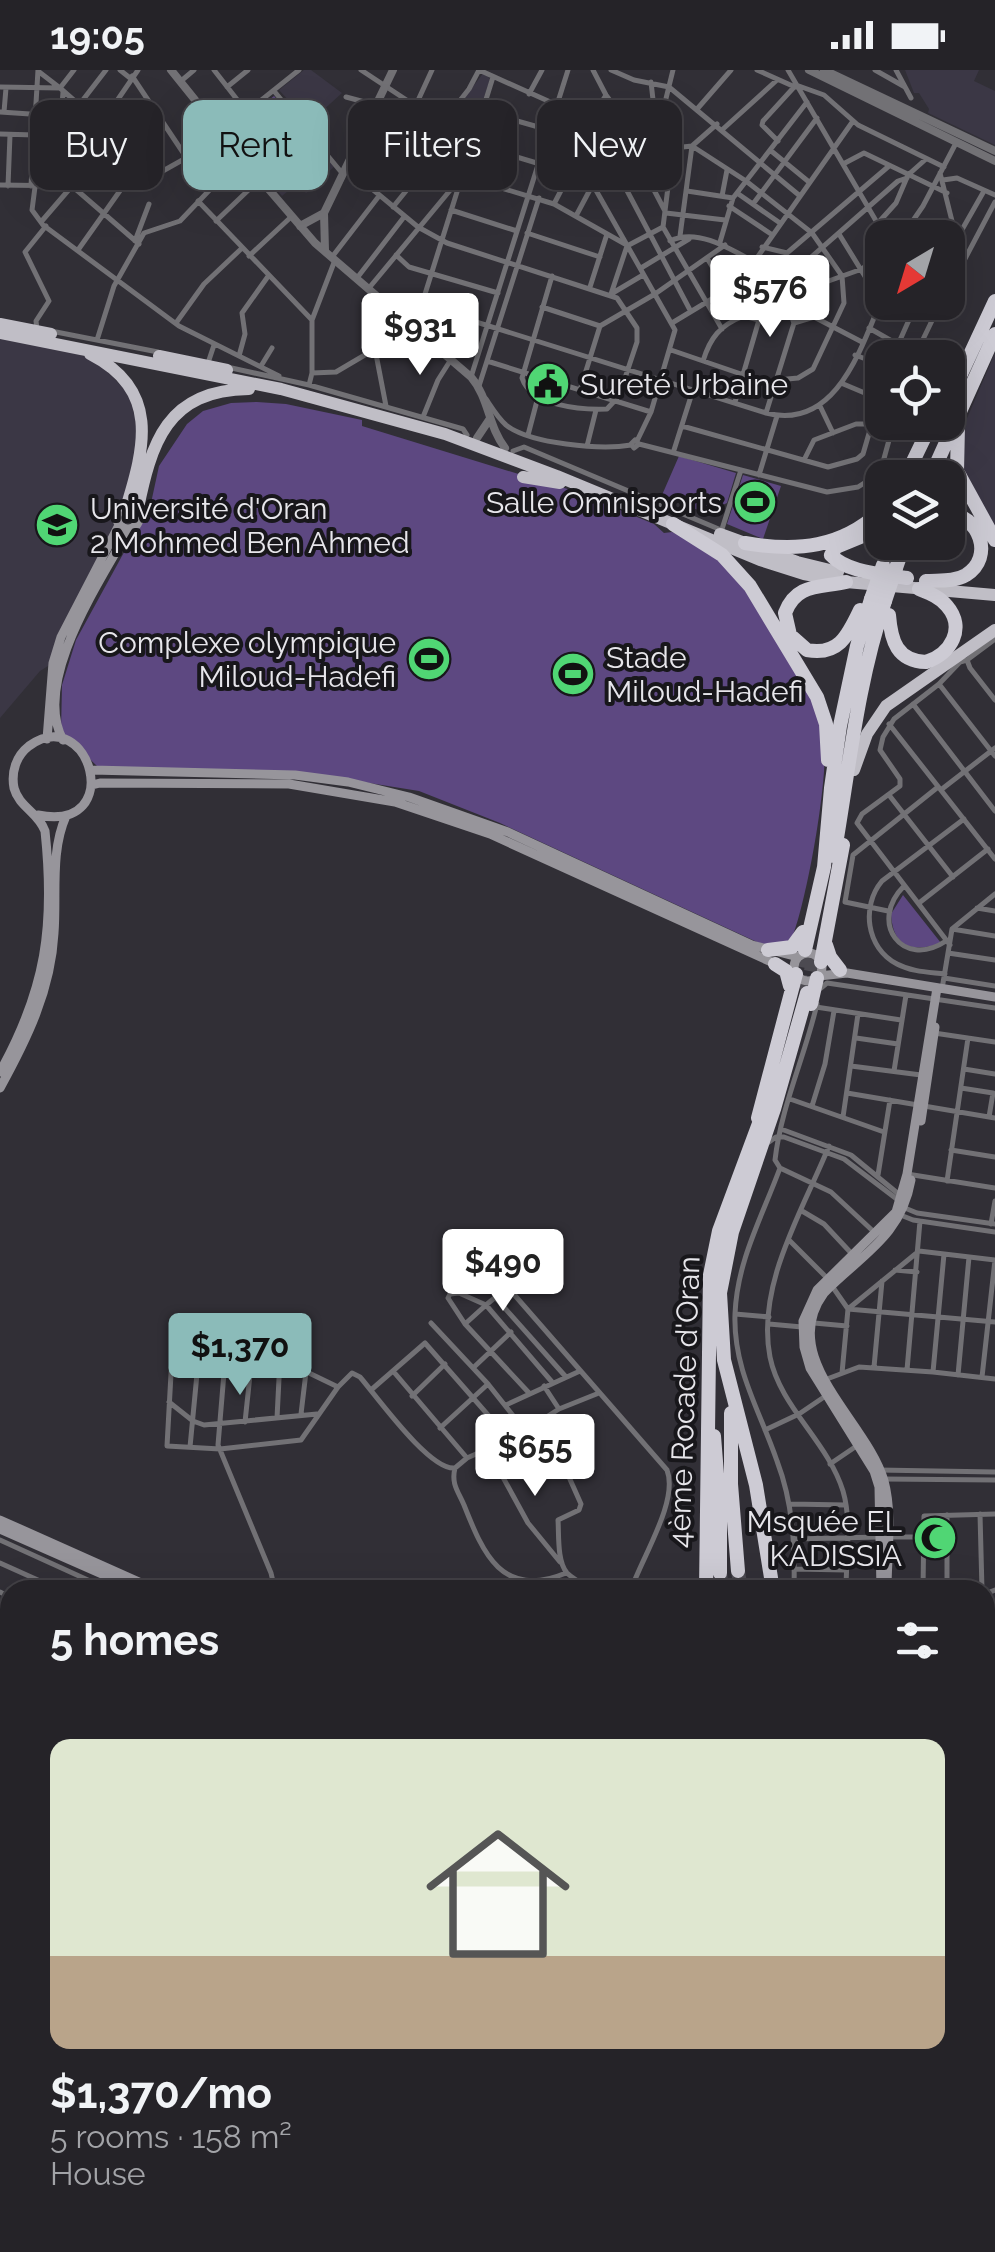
<!DOCTYPE html>
<meta charset="utf-8">
<style>
body{margin:0;font-family:Raleway,sans-serif;background:#2d2b30;color:#f1f3f6;height:100vh;display:flex;flex-direction:column;font-size:38px;white-space:nowrap}
*{box-sizing:border-box;margin:0}
p{font-size:32px;color:#a3a4a8}
.icon{flex:none;width:55px;height:55px;fill:none;stroke:currentColor;stroke-width:2;stroke-linecap:round;stroke-linejoin:round}
.map{position:relative;flex:1;overflow:hidden}
.side{position:absolute;left:0px;top:1510px;width:995px;height:672px;display:flex;flex-direction:column;background:#252328;border-radius:30px 30px 0 0;box-shadow:0 10px 40px #0002,0 0 0 2px #424045}
.side>*{flex:none}
.hud{position:absolute;left:30px;top:30px;width:935px;height:90px;display:flex;gap:20px}
.needle{width:65px;rotate:218deg}
.tools{position:absolute;left:865px;top:150px;display:grid;gap:20px}
.tools a{display:grid;place-items:center;width:100px;height:100px;border-radius:20px;background:#252328;box-shadow:0 10px 40px #0002,0 0 0 2px #424045;font-size:50px}
.price{position:absolute;translate:-50% -85px;padding:0 22px;border-radius:10px;background:#fff;color:#222;font-size:32px;line-height:65px;filter:drop-shadow(0 2px 5px #0008)}
.price::after{content:'';position:absolute;left:50%;top:60px;width:30px;height:22px;margin-left:-15px;background:inherit;clip-path:polygon(0 0,100% 0,50% 100%)}
.price.selected{background:#8bbbb9;color:#111}
ul{padding:0;list-style:none}
li{display:grid;align-content:center;gap:20px;height:530px;padding:0 50px}
li span{display:grid;place-items:center;height:310px;border-radius:20px;color:#555}
li>.icon{margin-inline-start:auto}
span .icon{width:180px;height:180px;fill:#fffc;stroke-width:1}
li b{font-size:42px}
h2{display:flex;justify-content:space-between;align-items:center;height:120px;padding:0 50px;font-size:42px}
.tag{padding:0 35px;border-radius:20px;background:#252328;box-shadow:0 10px 40px #0002,0 0 0 2px #424045;font-size:35px;line-height:90px}
.tag.selected{background:#8bbbb9;color:#111}
.status{display:flex;justify-content:space-between;align-items:center;height:70px;padding:0 50px;background:#252328;direction:ltr}
.status svg{height:28px;fill:currentColor}
.map>svg:first-child{display:block}
.built{fill:#3b3745}
.green{fill:#5d4881}
.lines{fill:none;stroke-linecap:round;stroke-linejoin:round}
.motorway-tunnel{stroke:#4c4a51;stroke-width:14;stroke-dasharray:14 7;stroke-linecap:butt}
.minor{stroke:#727175;stroke-width:5}
.tertiary{stroke:#727175;stroke-width:8}
.secondary{stroke:#97959b;stroke-width:9}
.primary{stroke:#b3b1b9;stroke-width:11}
.trunk{stroke:#c0bec6;stroke-width:12}
.motorway{stroke:#cdcbd4;stroke-width:14}
.motorway-bridge{stroke:#cdcbd4;stroke-width:14}
.labels{text-anchor:middle;dominant-baseline:central;stroke-width:8;stroke-linejoin:round;paint-order:stroke}
.poi-label{font-size:30px;fill:#e7e6eb;stroke:#18171b;text-anchor:start}
.street-label{font-size:30px;fill:#e7e6eb;stroke:#18171b}
</style>
<div class="status"><b>19:05</b><svg viewBox="0 0 49 12"><path d="M0 12V9h3v3zM5 12V6h3v6zM10 12V3h3v9zM15 12V0h3v12zM26 1h20v11H26zM47 4h2v5h-2z"/></svg></div>
<div class="map">
<svg width="995" height="2182" viewBox="0 0 995 2182">
<rect width="100%" height="100%" fill="#312f36"/>
<!-- built -->
<path class="built" d="M 304,0 L 311,0 L 342,23 L 309,53 L 279,20 Z
M 905,0 L 979,0 L 974,11 L 995,21 L 995,75 L 928,43 L 929,39 L 919,23 L 914,23 Z
M 484,2 L 490,9 L 472,65 L 453,54 L 451,46 Z
M 305,57 L 336,95 L 306,123 L 298,113 L 282,126 L 259,98 Z
M 0,267 L 72,281 L 99,293 L 129,324 L 140,368 L 129,429 L 113,445 L 115,464 L 53,593 L 40,601 L 0,648 Z
M 995,283 L 995,466 L 961,405 L 959,367 Z"/>
<!-- green -->
<path class="green" d="M 274,26 L 298,53 L 260,85 L 236,56 Z
M 257,332 L 286,334 L 362,350 L 362,356 L 574,421 L 654,454 L 664,463 L 672,462 C 688,469 705,477 718,489 C 745,512 816,623 823,657 C 832,695 807,831 792,868 L 785,873 L 768,877 L 500,753 L 419,721 L 332,707 L 99,698 L 61,661 L 62,615 L 76,570 L 151,433 L 159,396 L 187,354 L 203,341 L 231,333 Z
M 679,386 L 736,403 L 727,433 L 705,443 L 662,425 Z
M 743,405 L 781,416 L 763,469 L 727,454 Z
M 903,825 L 941,873 C 913,883 893,878 891,844 Z
M 478,2173 L 751,2173 L 748,2182 L 484,2182 Z"/>
<g class="lines">
<!-- motorway-tunnel -->
<path class="motorway-tunnel" d="M 798,918 L 805,880
M 807,922 L 815,880
M 738,1501 L 741,1520
M 720,1503 L 722,1520
M 867,2172 L 873,2182
M 889,2172 L 895,2182"/>
<!-- minor -->
<path class="minor" d="M 120,0 L 130,8
M 214,0 L 246,41
M 361,0 L 473,74 L 540,94
M 479,0 L 557,35
M 593,0 L 606,25 L 635,65
M 611,0 L 634,10 L 669,17 L 800,126
M 673,0 L 659,57 L 668,117 L 663,157 L 722,259
M 757,0 L 795,17
M 788,0 L 886,168
M 875,0 L 905,17
M 896,0 L 911,28
M 38,1 L 60,18 L 74,0
M 132,6 L 208,120
M 181,11 L 194,0
M 651,12 L 656,56
M 0,17 L 60,18 L 84,39 L 107,52
M 227,17 L 248,0
M 274,21 L 342,103
M 529,24 L 542,0
M 606,25 L 596,41 L 615,72
M 346,27 L 376,35
M 79,35 L 106,0
M 112,37 L 156,101 L 161,102 L 186,88
M 415,37 L 432,0
M 698,38 L 731,0
M 482,41 L 549,60
M 0,42 L 60,46
M 4,42 L 6,18
M 371,50 L 462,106 L 554,134 L 625,174
M 551,57 L 604,77 L 690,240
M 723,59 L 777,10
M 220,63 L 299,0
M 0,64 L 35,65
M 778,71 L 762,55 L 763,51 L 796,15 L 824,25 L 858,55 L 944,97
M 34,76 L 111,77 L 128,58
M 604,77 L 659,57
M 664,79 L 692,76 L 746,111 L 812,163 L 842,206 L 844,233 L 813,299 L 798,308 L 777,310
M 421,80 L 469,19 L 479,0
M 770,80 L 809,112
M 845,93 L 864,83 L 947,123
M 348,99 L 418,157 L 447,173 L 617,228 L 637,258 L 637,272 L 619,326 L 607,339 C 581,340 531,336 522,308 L 552,206
M 643,99 L 666,143 L 725,150
M 252,100 L 302,56
M 80,103 L 84,41
M 940,103 L 953,155 L 948,177
M 943,110 L 957,108 L 995,125
M 0,115 L 72,116 L 97,86 L 112,38 L 138,0
M 8,116 L 10,65
M 31,116 L 38,0
M 368,116 L 405,70
M 35,117 L 32,140 L 43,155 L 179,256 L 279,306
M 56,117 L 63,22
M 687,121 L 733,128
M 737,123 L 780,153
M 722,126 L 727,100
M 198,131 L 312,250
M 554,134 L 586,72
M 753,134 L 817,48
M 729,136 L 771,164
M 393,137 L 432,89
M 451,140 L 517,161
M 577,144 L 609,84
M 216,151 L 259,110
M 41,152 L 72,116 L 139,174
M 878,153 L 896,133 L 908,105 L 926,89
M 527,163 L 600,187
M 680,166 L 692,76 L 717,54
M 901,168 L 923,136 L 956,73
M 135,171 L 149,134
M 670,171 C 706,153 752,196 787,208
M 720,172 L 733,128 L 807,32
M 949,173 L 955,172 L 984,121
M 762,177 L 787,183 L 889,96
M 78,180 L 146,84
M 396,185 L 409,197 L 498,223
M 249,186 L 291,147
M 332,187 L 379,126
M 707,188 L 726,220
M 641,198 L 689,169
M 357,208 L 404,147
M 740,212 L 784,227 L 794,253 L 766,343
M 811,215 L 814,247 L 862,272
M 590,217 L 607,164
M 369,218 L 457,112
M 948,221 L 995,132
M 777,223 L 784,211 L 898,111 L 907,108
M 611,224 L 627,176 L 663,157
M 611,224 L 643,205
M 784,227 L 862,199 L 882,183
M 921,232 L 931,252
M 422,235 L 766,343 C 832,360 858,287 878,238 L 877,226 L 839,164
M 879,235 L 916,233
M 542,237 L 600,256 L 655,224 L 725,175
M 760,250 L 791,240
M 176,253 L 204,214 L 241,179
M 672,253 L 740,212 L 853,51
M 794,253 L 814,247
M 415,256 L 493,7
M 869,258 L 897,274
M 37,259 L 36,251 L 49,231 L 25,182 L 46,156
M 51,261 L 158,282
M 97,270 L 114,216 L 144,163 L 180,151 L 241,87
M 671,280 L 744,305
M 855,285 L 882,295
M 239,286 L 245,264 L 242,243 L 269,205
M 892,288 L 917,232
M 914,288 L 941,232
M 487,291 L 651,342
M 703,291 C 710,268 720,255 744,246 L 759,250 L 735,332
M 208,293 L 214,275
M 261,296 L 272,278
M 227,297 L 309,315 L 463,359 L 467,365
M 312,303 L 336,302 L 375,279
M 471,307 L 568,0
M 841,313 L 879,329
M 309,315 L 312,303 L 312,250 L 335,190
M 479,316 L 539,128
M 580,320 L 600,256
M 486,329 C 492,338 498,348 506,355 C 530,374 601,380 631,375
M 386,336 L 375,279 L 396,244
M 820,336 L 833,363
M 423,347 L 438,310 L 450,291
M 682,356 L 828,397 L 857,389 L 863,384 L 882,319
M 528,365 L 538,327
M 637,371 L 651,342 L 675,260 L 593,115 L 665,91
M 639,374 L 635,370 L 631,374 L 634,378 L 639,374 L 827,422 L 858,417 L 880,403 L 894,352
M 587,376 L 596,340
M 674,380 L 693,320
M 513,381 L 524,377 L 721,460
M 804,390 L 814,370 L 856,354 L 872,354
M 759,405 L 777,346
M 722,459 L 741,400
M 967,590 L 970,598 L 995,630
M 939,614 L 995,686
M 913,634 L 995,741
M 889,654 L 995,789
M 942,719 L 995,678
M 889,725 L 953,807
M 904,816 C 868,852 902,900 946,871
M 919,833 L 988,779
M 977,838 L 995,841
M 888,841 L 845,832 L 853,785 L 938,717
M 952,859 L 995,866
M 950,875 L 857,753 L 862,744 L 900,716 L 900,709 L 880,680 L 883,667 L 894,649 L 939,614 L 960,592 L 967,590 L 995,569
M 948,883 L 995,890
M 945,904 C 929,902 912,902 897,894 C 866,878 861,836 882,811 L 964,749
M 944,908 L 995,916
M 821,918 L 827,913 L 995,938
M 942,919 L 952,859 L 995,824
M 816,937 L 901,950
M 934,963 L 995,972
M 856,968 L 898,974
M 851,996 L 921,1005
M 964,999 L 995,1004
M 894,1001 L 906,925
M 961,1018 L 993,1023 L 989,1047
M 847,1023 L 995,1048
M 790,1029 L 884,1062
M 812,1036 L 825,994 L 834,941
M 843,1047 L 858,944
M 781,1059 L 851,1085 L 901,1126
M 769,1072 L 776,1067 L 784,1067 L 844,1089 L 898,1130
M 829,1076 C 803,1140 756,1215 770,1287 C 780,1337 828,1372 843,1421 C 852,1451 846,1489 846,1520
M 951,1080 L 995,1087
M 780,1098 L 831,1122 L 874,1162
M 907,1104 L 995,1118
M 878,1105 L 890,1030
M 947,1111 L 968,968
M 900,1136 L 917,1143 L 995,1154
M 802,1141 L 824,1154 L 852,1184
M 898,1144 L 913,1150 L 995,1162
M 991,1154 L 995,1131
M 790,1171 L 825,1206 L 848,1239 L 842,1303
M 895,1200 L 917,1202
M 495,1227 L 566,1307
M 848,1239 L 919,1181 L 995,1190
M 848,1239 L 995,1252
M 735,1244 L 769,1247
M 814,1253 L 847,1256
M 465,1254 L 486,1235 L 552,1312
M 769,1254 L 802,1257
M 226,1279 L 218,1375 L 271,1503 L 275,1520
M 280,1289 L 338,1317
M 874,1297 L 882,1211
M 473,1298 L 511,1262
M 907,1300 L 920,1151
M 393,1301 L 467,1388
M 933,1302 L 995,1309
M 958,1305 L 969,1187
M 982,1307 L 995,1190
M 827,1309 L 859,1297 L 933,1302 L 944,1184
M 544,1316 L 559,1339
M 371,1320 L 425,1273 L 510,1370
M 530,1324 L 465,1254 L 448,1228 L 450,1224 L 459,1223 L 486,1235 L 504,1220 L 511,1221 L 667,1400 C 679,1431 641,1489 631,1520
M 412,1326 L 445,1294
M 169,1332 L 193,1351 L 204,1355 L 317,1344
M 506,1335 L 580,1301
M 301,1344 L 306,1302
M 277,1348 L 280,1289 L 253,1277 L 172,1286 L 167,1376 L 220,1379 L 301,1370 L 338,1317 L 352,1303 L 360,1307 C 378,1328 430,1401 455,1398 L 467,1388 L 526,1362 L 488,1314 L 431,1253
M 544,1351 L 581,1434 L 579,1440 L 558,1450 C 559,1464 557,1492 567,1503 C 574,1510 581,1511 587,1520
M 245,1352 L 253,1277
M 440,1358 L 488,1314
M 526,1360 L 559,1339 L 599,1323
M 765,1360 L 799,1344 L 827,1325
M 190,1377 L 199,1283
M 488,1380 L 528,1453 L 560,1492
M 830,1394 L 858,1375
M 455,1398 C 451,1414 458,1421 464,1435 C 483,1483 502,1530 566,1503
M 878,1400 L 995,1402
M 883,1409 L 995,1410
M 790,1434 L 846,1435
M 980,1444 L 982,1520
M 890,1467 L 922,1467
M 795,1469 L 879,1467
M 0,1470 L 101,1516
M 0,1493 L 60,1520
M 795,1499 L 846,1500
M 794,1517 L 813,1520
M 794,1520 C 795,1475 793,1433 777,1391 C 760,1341 733,1299 735,1244 C 737,1191 762,1147 780,1098 L 775,1090 C 781,1037 805,986 817,934
M 923,1520 L 924,1446 L 995,1444
M 947,1520 L 947,1445
M 0,1522 L 10,1527
M 985,1524 L 995,1520
M 0,1551 L 10,1556
M 0,1583 L 10,1587
M 985,1603 L 995,1601
M 985,1635 L 995,1632
M 0,1644 L 10,1627
M 985,1656 L 995,1664
M 0,1667 L 10,1673
M 985,1699 L 995,1707
M 0,1708 L 10,1714
M 0,1755 L 10,1740
M 0,1788 L 10,1794
M 985,1798 L 995,1806
M 985,1857 L 995,1845
M 985,1874 L 995,1874
M 0,1907 L 10,1907
M 985,1907 L 995,1906
M 0,1926 L 10,1926
M 985,1930 L 995,1930
M 5,1933 L 5,1832 L 10,1820
M 985,1979 L 995,1980
M 0,1985 L 10,1985
M 0,1991 L 10,1991
M 985,2015 L 995,2015
M 0,2020 L 10,2021
M 985,2033 L 995,2034
M 0,2046 L 10,2047
M 985,2065 L 995,2065
M 0,2077 L 10,2078
M 2,2102 L 10,2089
M 985,2102 L 995,2102
M 0,2122 L 10,2112
M 985,2136 L 995,2136
M 0,2170 L 10,2160
M 78,2172 L 88,2182
M 119,2172 L 134,2182
M 225,2172 L 242,2182
M 272,2172 L 290,2182
M 332,2172 L 347,2182
M 438,2172 L 442,2182
M 475,2172 L 480,2182
M 789,2172 L 795,2182
M 941,2172 L 941,2182
M 970,2172 L 970,2182
M 32,2182 L 42,2172
M 67,2182 L 77,2172
M 147,2182 L 153,2172
M 183,2182 L 189,2172
M 221,2182 L 226,2173
M 396,2182 L 398,2172
M 995,2182 L 995,2175"/>
<!-- tertiary -->
<path class="tertiary" d="M 171,0 L 241,87 L 315,173 L 471,307 C 489,328 488,356 505,378
M 809,0 L 995,91
M 824,0 L 995,81
M 300,156 L 324,143
M 325,180 L 324,143 L 393,0
M 477,368 L 489,350
M 985,1560 L 995,1557
M 985,1568 L 995,1565"/>
<!-- secondary -->
<path class="secondary" d="M117 448a11 11 0 1 1 22 0a11 11 0 1 1-22 0Z
M 47,669 L 53,593 L 61,567 L 119,455
M 63,670 C 31,611 101,510 129,459
M 92,700 L 295,705 L 348,712 L 409,727 L 508,762 L 752,875 L 798,887
M 92,715 L 100,713 L 289,714 L 395,732 L 490,764 L 778,895
M794 897a14 14 0 1 1 28 0a14 14 0 1 1-28 0Z
M 819,906 L 847,903 L 995,927
M 0,1002 C 46,919 55,856 45,761 C 38,742 19,737 14,718 C 11,702 16,686 29,676 C 90,632 127,763 38,745
M 0,1018 C 27,969 51,920 54,863 C 57,824 50,782 66,746
M 921,1051 L 935,957
M 0,1450 L 157,1520
M 0,1459 L 138,1520
M 881,1520 L 879,1417 L 874,1401 L 810,1298 L 804,1277 L 803,1251 L 817,1220 L 896,1142 L 907,1104 L 937,918
M 887,1520 C 887,1486 893,1444 884,1411 C 867,1351 776,1288 824,1223 C 861,1185 901,1167 911,1110
M 985,1744 L 995,1752
M 985,1752 L 995,1760
M 755,2182 L 758,2172"/>
<!-- primary -->
<path class="primary" d="M 0,1934 L 10,1934
M 985,1941 L 995,1941
M 0,1947 L 10,1946"/>
<!-- trunk -->
<path class="trunk" d="M 0,254 L 51,264
M 0,263 L 281,319 L 445,364 L 557,406 L 760,490 L 804,504 L 846,512 L 995,525
M 90,284 C 160,320 145,376 126,438
M 159,286 L 227,300
M 523,407 L 560,413
M 137,443 C 151,372 167,320 249,319
M 720,464 L 797,492 L 838,502
M 854,700 L 867,664 L 886,636 L 995,560"/>
<!-- motorway -->
<path class="motorway" d="M 948,332 L 995,231
M 958,356 L 957,401 L 995,470
M 905,408 L 932,352
M 930,408 L 995,264
M 673,454 L 722,485 L 750,516 L 817,627 L 826,654 L 828,690
M 745,473 C 797,482 842,478 882,440
M 881,476 L 877,465 L 870,463 L 836,477 L 831,485 C 847,503 884,504 907,508
M 896,498 L 905,472
M 926,511 C 939,510 954,512 966,505 C 995,487 979,445 948,443
M 846,512 C 820,518 796,513 785,543 L 790,565 L 807,580 C 839,586 848,565 860,540
M 889,545 C 891,571 897,591 926,592 C 951,584 966,558 947,536 C 940,527 929,523 919,519
M 834,786 C 849,700 857,614 885,531
M 826,875 L 830,887 L 840,900
M 768,880 L 792,877 L 803,862
M 805,880 L 824,797 L 831,718 L 840,656 L 857,576 L 871,529
M 821,892 L 843,775
M 775,894 L 786,901 L 790,916
M 811,934 L 817,908
M 758,1048 L 796,904
M 731,1343 L 731,1414 L 738,1501
M 714,1366 L 720,1442 L 720,1503
M 706,1520 L 710,1205 L 719,1161 L 764,1040
M 773,1520 L 756,1415 L 724,1290 L 720,1223 L 732,1162 L 774,1039 L 807,923"/>
<!-- motorway-bridge -->
<path class="motorway-bridge" d="M 871,529 L 883,495
M 885,531 L 896,498"/>
</g>
<!-- icons -->
<defs>
<g id="civic-disc" transform="scale(2.25)"><circle r="9.5" fill="#50d674" stroke="#18171b"/><path d="M-.6-6.5H3V-4.5H.6V-3L4-1V1h2V6H-6V1h2V-1L-.6-3ZM-1.2 2.5V6h2.4V2.5Z" fill="#111"/></g>
<g id="stadium-disc" transform="scale(2.25)"><circle r="9.5" fill="#50d674" stroke="#18171b"/><path d="M0-5a6.5 5 0 1 0 0 10a6.5 5 0 1 0 0-10ZM-3.5-1.8h7v3.6h-7Z" fill="#111"/></g>
<g id="university-disc" transform="scale(2.25)"><circle r="9.5" fill="#50d674" stroke="#18171b"/><path d="M0-5L7-2L0 1L-7-2ZM-4 1L0 2.5L4 1V4Q0 6-4 4Z" fill="#111"/></g>
<g id="mosque-disc" transform="scale(2.25)"><circle r="9.5" fill="#50d674" stroke="#18171b"/><path d="M3.5-4.9A6 6 0 1 0 3.5 4.9A5 5 0 1 1 3.5-4.9Z" fill="#111"/></g>
</defs>
<g fill-rule="evenodd">
<use href="#civic-disc" x="548" y="314"/>
<use href="#stadium-disc" x="755" y="432"/>
<use href="#university-disc" x="57" y="455"/>
<use href="#stadium-disc" x="429" y="589"/>
<use href="#stadium-disc" x="573" y="604"/>
<use href="#mosque-disc" x="935" y="1468"/>
</g>
<g class="labels">
<!-- poi labels -->
<g class="poi-label">
<text x="580" y="314">Sureté Urbaine</text>
<text x="722" y="432" text-anchor="end">Salle Omnisports</text>
<text x="90" y="438">Université d'Oran<tspan x="90" dy="34">2 Mohmed Ben Ahmed</tspan></text>
<text x="396" y="572" text-anchor="end">Complexe olympique<tspan x="396" dy="34">Miloud-Hadefi</tspan></text>
<text x="606" y="587">Stade<tspan x="606" dy="34">Miloud-Hadefi</tspan></text>
<text x="902" y="1451" text-anchor="end">Msquée EL<tspan x="902" dy="34">KADISSIA</tspan></text>
</g>
<!-- street labels -->
<g class="street-label">
<text transform="translate(684 1332) rotate(-88)">4ème Rocade d'Oran</text>
</g>
</g>
</svg>
<div class="tools">
<a><svg class="needle" viewBox="-14 -14 28 28"><path d="M0-13l5 13h-10z" fill="#e53935"/><path d="M0 13l5-13h-10z" fill="#a3a4a8"/></svg></a>
<a><svg class="icon" aria-label="locate" viewBox="0 0 24 24"><circle cx="12" cy="12" r="6"/><path d="M12 2v4M12 18v4M2 12h4M18 12h4"/></svg></a>
<a><svg class="icon" aria-label="layers" viewBox="0 0 24 24"><path d="M12 4l9 5-9 5-9-5zM3 14l9 5 9-5"/></svg></a>
</div>
<b class="price" style="left:770px;top:270px">$576</b>
<b class="price" style="left:420px;top:308px">$931</b>
<b class="price" style="left:503px;top:1244px">$490</b>
<b class="price selected" style="left:240px;top:1328px">$1,370</b>
<b class="price" style="left:535px;top:1429px">$655</b>
<div class="hud">
<a class="tag">Buy</a>
<a class="tag selected">Rent</a>
<a class="tag">Filters</a>
<a class="tag">New</a>
</div>
<section class="side">
<h2>5 homes<svg class="icon" aria-label="filters" viewBox="0 0 24 24"><path d="M4 7h16M4 17h16"/><circle cx="9" cy="7" r="2"/><circle cx="15" cy="17" r="2"/></svg></h2>
<ul>
<li><span style="background:linear-gradient(#dfe7d0 70%,#b9a48a 0)"><svg class="icon" aria-label="home" viewBox="0 0 24 24"><path d="M3 11l9-7 9 7M6 9v11h12V9"/></svg></span><div><b>$1,370/mo</b><p>5 rooms · 158 m²</p><p>House</p></div></li>
</ul>
</section>
</div>
